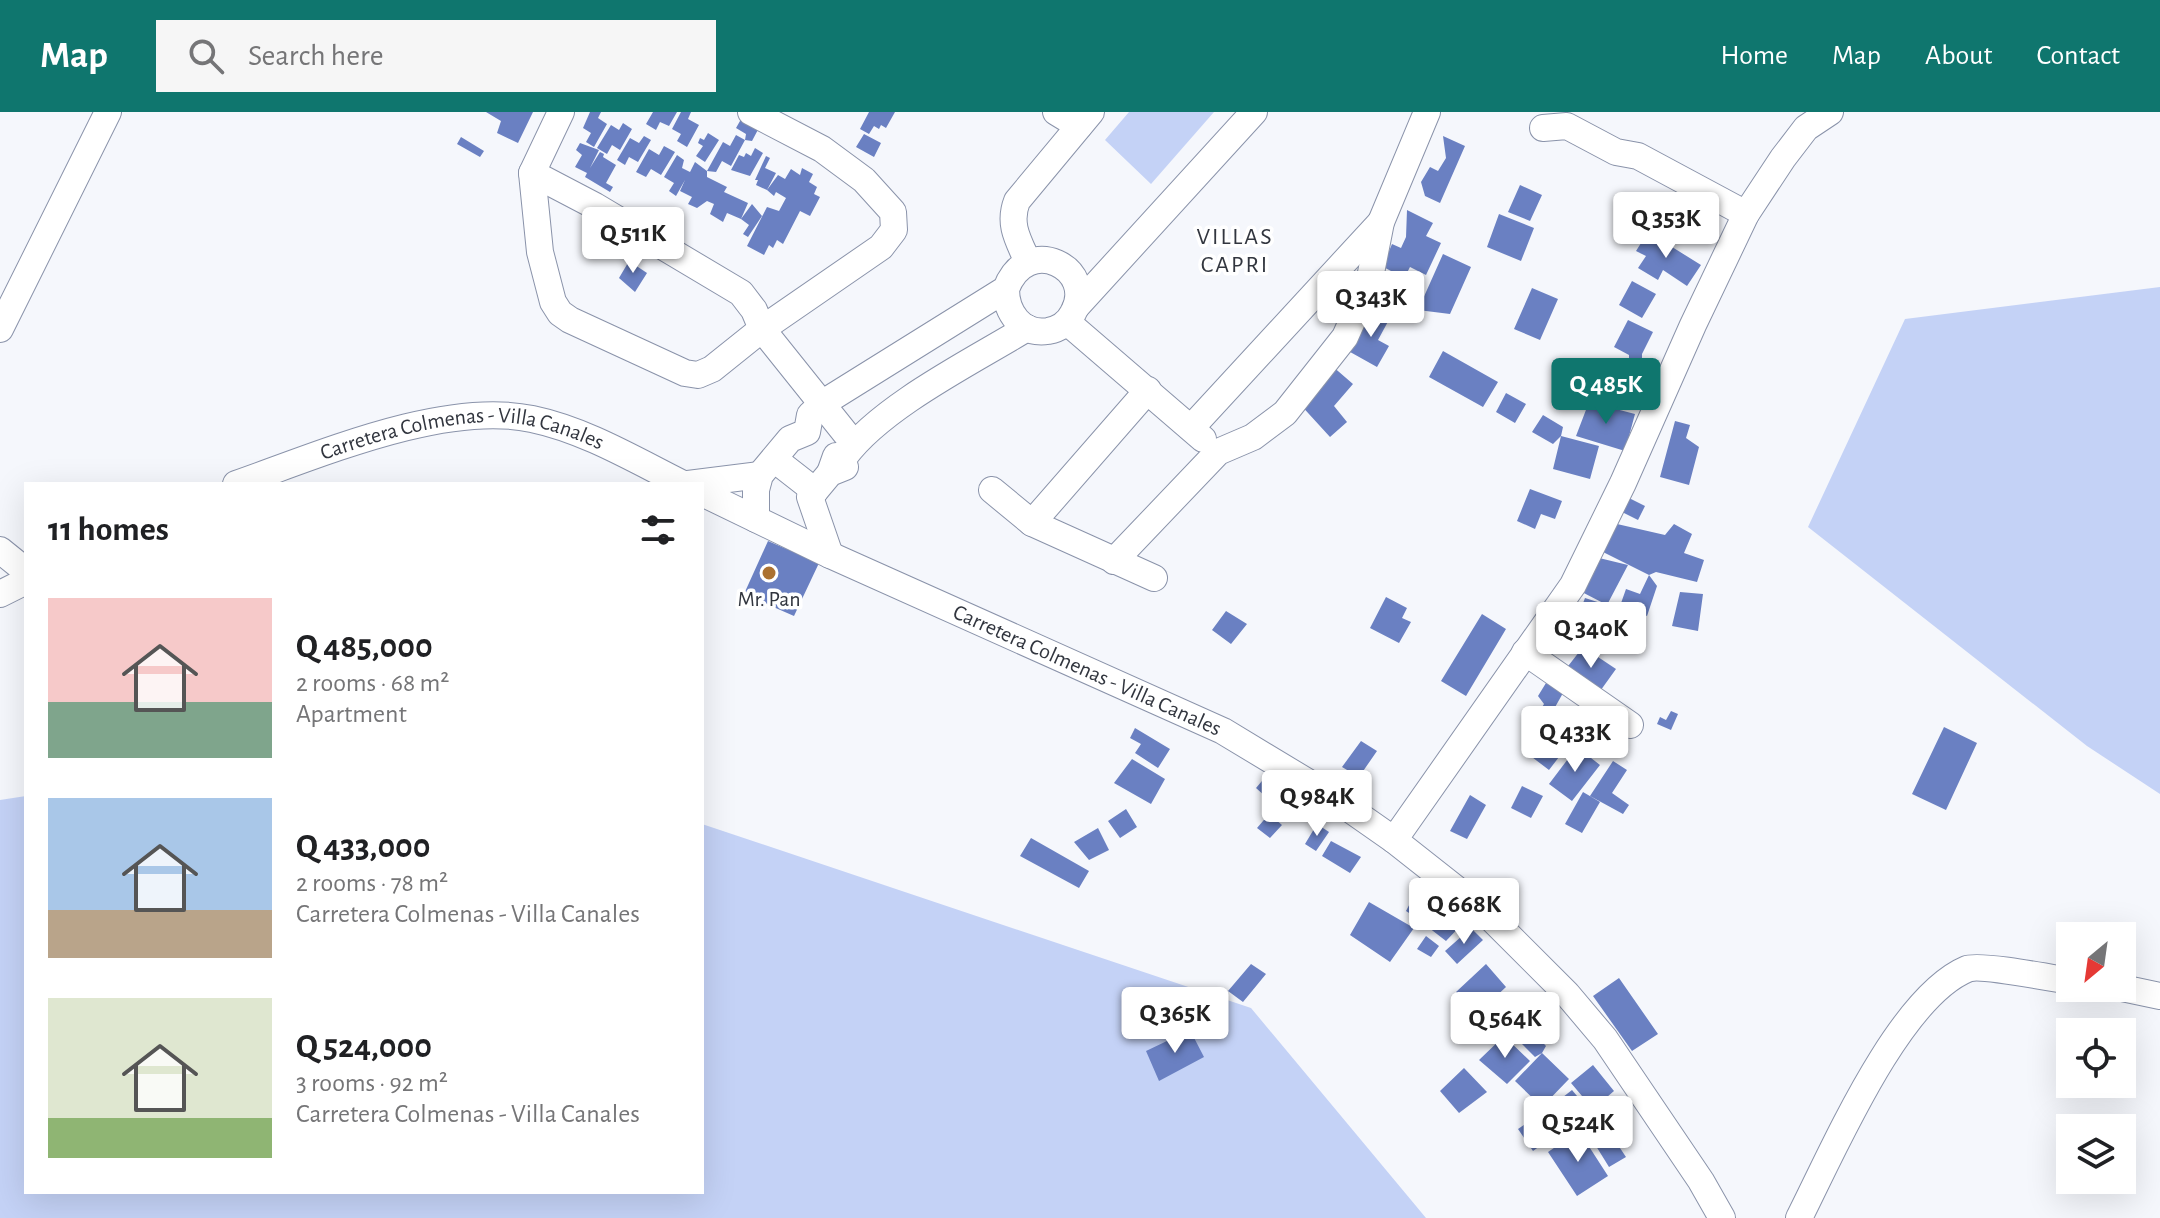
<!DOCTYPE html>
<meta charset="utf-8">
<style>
body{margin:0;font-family:"Alegreya Sans",sans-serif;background:#f6f6f6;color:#202124;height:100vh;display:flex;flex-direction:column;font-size:30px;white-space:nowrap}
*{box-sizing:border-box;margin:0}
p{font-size:26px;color:#757577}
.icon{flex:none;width:44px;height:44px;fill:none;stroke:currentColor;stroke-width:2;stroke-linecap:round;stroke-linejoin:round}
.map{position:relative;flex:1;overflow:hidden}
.sheet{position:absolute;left:24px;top:370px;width:680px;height:712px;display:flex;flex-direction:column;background:#fff;border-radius:0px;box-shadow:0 8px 32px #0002}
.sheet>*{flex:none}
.needle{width:52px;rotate:209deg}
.tools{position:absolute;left:2056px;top:810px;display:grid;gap:16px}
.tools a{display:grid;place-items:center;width:80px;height:80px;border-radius:0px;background:#fff;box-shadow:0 8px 32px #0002;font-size:40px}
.price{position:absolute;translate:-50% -68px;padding:0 18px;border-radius:8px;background:#fff;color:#222;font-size:26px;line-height:52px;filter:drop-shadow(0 2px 4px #0008)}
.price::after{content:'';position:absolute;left:50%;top:48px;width:24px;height:18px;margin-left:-12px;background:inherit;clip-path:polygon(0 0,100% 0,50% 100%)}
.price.selected{background:#0f766e;color:#fff}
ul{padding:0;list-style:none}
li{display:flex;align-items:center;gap:24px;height:200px;padding:0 24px}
li span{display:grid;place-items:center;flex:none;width:224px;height:160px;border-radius:0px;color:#555}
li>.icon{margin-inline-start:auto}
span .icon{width:96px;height:96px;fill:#fffc;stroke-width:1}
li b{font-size:34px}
h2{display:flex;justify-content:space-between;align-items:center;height:96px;padding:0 24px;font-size:34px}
header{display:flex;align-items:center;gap:48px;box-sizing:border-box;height:112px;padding:0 40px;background:#0f766e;color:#fff}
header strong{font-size:38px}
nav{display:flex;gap:44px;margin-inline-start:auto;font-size:28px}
.search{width:560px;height:72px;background:#f6f6f6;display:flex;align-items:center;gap:20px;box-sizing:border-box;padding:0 28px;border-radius:0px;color:#757577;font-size:30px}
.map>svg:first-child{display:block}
.green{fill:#c4d2f6}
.building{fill:#6a80c2}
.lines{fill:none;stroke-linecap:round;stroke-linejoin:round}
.minor-casing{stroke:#8a93aa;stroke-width:28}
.minor{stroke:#fff;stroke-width:26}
.poi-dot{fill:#ab7131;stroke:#fff;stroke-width:3}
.labels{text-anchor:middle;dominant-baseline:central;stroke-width:7;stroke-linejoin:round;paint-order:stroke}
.street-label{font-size:22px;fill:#32363f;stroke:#fff}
.poi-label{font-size:22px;fill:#32363f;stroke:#fff}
.neighbourhood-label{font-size:24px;letter-spacing:2px;fill:#32363f;stroke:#fff}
</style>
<header>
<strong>Map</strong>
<div class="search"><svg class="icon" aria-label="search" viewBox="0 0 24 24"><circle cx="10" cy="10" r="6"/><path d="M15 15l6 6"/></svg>Search here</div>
<nav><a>Home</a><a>Map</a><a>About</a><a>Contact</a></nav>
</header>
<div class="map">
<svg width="2160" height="1106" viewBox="0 0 2160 1106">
<rect width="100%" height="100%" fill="#f5f7fc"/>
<!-- green -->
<path class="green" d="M 1129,0 L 1214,0 L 1151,72 L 1105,28 Z
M 2160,175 L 2160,682 L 2087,634 L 1808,415 L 1905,207 Z
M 26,684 L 26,1080 L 702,1080 L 702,712 L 1251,896 L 1426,1106 L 0,1106 L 0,688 Z"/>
<!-- building -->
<path class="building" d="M 486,0 L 533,0 L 518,31 L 497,21 L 501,9 Z
M 590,0 L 601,0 L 598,6 L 607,12 L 594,35 L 586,30 L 591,21 L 583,16 Z
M 653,0 L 677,0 L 669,14 L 660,10 L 656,18 L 646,12 Z
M 681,0 L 691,0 L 688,7 L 699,13 L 687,35 L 677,29 L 681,22 L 672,17 Z
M 869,0 L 895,0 L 886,16 L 881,13 L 879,17 L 874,14 L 869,22 L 860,17 Z
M 744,2 L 761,12 L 752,29 L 745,28 L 746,22 L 736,16 Z
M 623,11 L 632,17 L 620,38 L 612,33 L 607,42 L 597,36 L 611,13 L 619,18 Z
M 708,21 L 719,28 L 705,50 L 696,44 L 703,34 L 698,31 L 700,26 L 704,28 Z
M 864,22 L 881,31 L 874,45 L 856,35 Z
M 736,23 L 745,28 L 731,54 L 722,49 L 716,60 L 707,59 L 723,30 L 730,34 Z
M 644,24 L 651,28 L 638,50 L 629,45 L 625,53 L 617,48 L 630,26 L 639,31 Z
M 1443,24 L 1465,34 L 1440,91 L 1425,84 L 1421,70 L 1430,55 L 1438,59 L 1446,46 Z
M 461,25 L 484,39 L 480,45 L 457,32 Z
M 580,31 L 599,38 L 590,56 L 600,40 L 604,42 L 603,45 L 616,53 L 606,71 L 613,75 L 610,80 L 585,65 L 587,61 L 575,55 L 582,43 L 576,38 Z
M 664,34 L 675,40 L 661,63 L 651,57 L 646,65 L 636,60 L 649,37 L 659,43 Z
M 755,36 L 763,41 L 750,64 L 731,58 L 739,43 L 744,45 L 746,41 L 751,44 Z
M 677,43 L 684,48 L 682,56 L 690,60 L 695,50 L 707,59 L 707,65 L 727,75 L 724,80 L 748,91 L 741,107 L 727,101 L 723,110 L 710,102 L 714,92 L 707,89 L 697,96 L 688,92 L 692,85 L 680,79 L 685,68 L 676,84 L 669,79 L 674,71 L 664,65 Z
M 766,44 L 770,46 L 765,56 L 776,61 L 767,78 L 756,73 L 758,68 L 755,68 Z
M 802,56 L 813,62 L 809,70 L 817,75 L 814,82 L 820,85 L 810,104 L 800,99 L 783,132 L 777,128 L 773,136 L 769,133 L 764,143 L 747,134 L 767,95 L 779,99 L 786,86 L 776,80 L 774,84 L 767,78 L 778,63 L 785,67 L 791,57 L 800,63 Z
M 1520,73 L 1542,83 L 1530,109 L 1508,100 Z
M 752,92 L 762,104 L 748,125 L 743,122 L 749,113 L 741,107 Z
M 1407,98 L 1433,111 L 1426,124 L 1441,131 L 1426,163 L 1410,155 L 1387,200 L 1368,188 L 1378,172 L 1383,175 L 1391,159 L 1376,151 L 1387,144 L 1392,132 L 1401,136 L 1406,125 Z
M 1499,102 L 1534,116 L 1521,149 L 1487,135 Z
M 1648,120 L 1701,153 L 1687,174 L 1663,158 L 1658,168 L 1638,156 L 1646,144 L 1636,139 Z
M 1443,142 L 1471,155 L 1450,202 L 1418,198 Z
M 632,144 L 638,148 L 635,153 L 647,161 L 635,180 L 619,166 Z
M 1632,169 L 1656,182 L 1642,206 L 1619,193 Z
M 1532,176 L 1558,187 L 1540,228 L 1514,217 Z
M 1375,195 L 1391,204 L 1378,228 L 1389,234 L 1377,255 L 1343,236 L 1361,219 Z
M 1628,208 L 1653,220 L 1642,242 L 1642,264 L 1629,264 L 1629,243 L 1614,235 Z
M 1443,239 L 1498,270 L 1483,295 L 1429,265 Z
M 1331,253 L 1353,272 L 1334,294 L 1347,310 L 1330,325 L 1298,290 Z
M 1506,281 L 1526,292 L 1515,311 L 1496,300 Z
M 1589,290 L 1635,302 L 1625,339 L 1576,324 Z
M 1543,303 L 1563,315 L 1561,324 L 1553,332 L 1532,320 Z
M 1675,309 L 1690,313 L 1686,326 L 1699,335 L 1689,373 L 1660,365 Z
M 1561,324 L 1599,334 L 1590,367 L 1553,357 Z
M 1530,377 L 1562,389 L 1555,407 L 1541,402 L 1535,417 L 1517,409 Z
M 1629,386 L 1645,394 L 1638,408 L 1622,400 Z
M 1617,412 L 1665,423 L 1674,412 L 1692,422 L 1684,441 L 1704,448 L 1697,470 L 1656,460 L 1649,463 L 1599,438 Z
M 768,429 L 819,451 L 794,504 L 744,482 Z
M 1595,445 L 1628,453 L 1607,493 L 1578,478 Z
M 1649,463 L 1657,474 L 1647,504 L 1620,494 L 1626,477 L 1640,482 Z
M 1680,480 L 1703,482 L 1698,519 L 1672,514 Z
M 1386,485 L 1407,496 L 1402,506 L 1411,510 L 1399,531 L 1370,516 Z
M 1585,486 L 1607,493 L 1593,531 L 1571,522 Z
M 1226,499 L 1247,512 L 1231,532 L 1212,518 Z
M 1482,502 L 1506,517 L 1466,584 L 1441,569 Z
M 1583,535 L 1616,557 L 1598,582 L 1565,558 Z
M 1546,571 L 1563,581 L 1549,606 L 1539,600 L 1544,592 L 1538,584 Z
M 1671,599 L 1678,602 L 1671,618 L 1657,612 L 1660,605 L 1666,608 Z
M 1545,613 L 1569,632 L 1549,658 L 1524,639 Z
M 1944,615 L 1977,631 L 1946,698 L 1912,682 Z
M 1135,616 L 1170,637 L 1158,656 L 1135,641 L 1141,632 L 1130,626 Z
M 1361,629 L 1377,639 L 1359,665 L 1342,655 Z
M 1577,635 L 1600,653 L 1572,689 L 1549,672 Z
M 1132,647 L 1165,667 L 1151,692 L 1114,671 Z
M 1613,649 L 1627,658 L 1612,681 L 1629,693 L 1623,702 L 1590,684 Z
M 1267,663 L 1278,671 L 1266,685 L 1256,676 Z
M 1284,674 L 1301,687 L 1292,698 L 1284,692 L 1279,699 L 1270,692 Z
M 1522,674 L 1543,684 L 1531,706 L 1511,696 Z
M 1583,680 L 1600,690 L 1582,721 L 1565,712 Z
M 1470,683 L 1486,693 L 1467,727 L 1450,719 Z
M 1126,697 L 1137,715 L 1120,726 L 1108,709 Z
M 1269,702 L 1282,713 L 1270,726 L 1257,716 Z
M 1317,712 L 1329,720 L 1316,739 L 1305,732 Z
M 1098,716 L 1109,738 L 1089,748 L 1074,730 Z
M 1031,726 L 1089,759 L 1079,776 L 1020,744 Z
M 1331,729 L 1361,745 L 1350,761 L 1322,744 Z
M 1419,774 L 1441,786 L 1433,799 L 1426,797 L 1420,808 L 1406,799 Z
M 1443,789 L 1466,808 L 1446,829 L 1424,812 Z
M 1369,790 L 1414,816 L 1390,850 L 1350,823 Z
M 1471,816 L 1483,828 L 1457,852 L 1445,839 Z
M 1426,824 L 1439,834 L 1431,845 L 1417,837 Z
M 1251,852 L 1266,862 L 1243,890 L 1228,879 Z
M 1486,852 L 1506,875 L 1476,903 L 1456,880 Z
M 1619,866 L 1658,922 L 1632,939 L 1593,884 Z
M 1520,907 L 1546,934 L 1542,941 L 1535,945 L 1509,919 Z
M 1190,918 L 1204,945 L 1159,969 L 1146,939 Z
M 1504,924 L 1530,949 L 1507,972 L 1479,948 Z
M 1542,941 L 1569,967 L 1542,995 L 1515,969 Z
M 1593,953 L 1614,979 L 1593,997 L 1571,971 Z
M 1464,956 L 1487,980 L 1459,1001 L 1440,979 Z
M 1572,978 L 1593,1003 L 1569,1022 L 1549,996 Z
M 1547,997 L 1562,1018 L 1533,1039 L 1518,1017 Z
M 1606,998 L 1618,1018 L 1593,1032 L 1582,1013 Z
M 1579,1019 L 1608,1064 L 1577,1084 L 1548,1040 Z
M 1612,1024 L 1626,1045 L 1609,1055 L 1596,1034 Z"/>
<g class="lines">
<!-- minor casing -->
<g class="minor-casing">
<g id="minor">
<path d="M 561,0 L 532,61 L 540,140 L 553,190 L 560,201 L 570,208 L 685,261 L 698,263 L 712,257 L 762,217 L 881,135 L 894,118 L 893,100 L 864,68 L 822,37 L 751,0"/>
<path d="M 1056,0 L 1079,14"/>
<path d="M 1543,16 L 1567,14 L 1616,40 L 1638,44 L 1746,102"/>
<path d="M 532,61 L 595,94 L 741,181 L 754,198 L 762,217 L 854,332"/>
<path d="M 1028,150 C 1018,128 1008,112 1017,89 L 1091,0"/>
<path d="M 1076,195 L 1254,0"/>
<path d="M 1067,210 L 1203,327"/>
<path d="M 0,217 L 108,0"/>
<path d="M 1191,316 L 1381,110"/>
<path d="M 774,347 L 815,379"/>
<path d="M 830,361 L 836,344 L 845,344 C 882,294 973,249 1027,216"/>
<path id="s1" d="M 236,372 C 319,343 445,288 532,307 C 585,318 635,348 683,372"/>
<path d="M 688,372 L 760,363"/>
<path d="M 992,378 L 1032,411 L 1154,466"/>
<path id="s2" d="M 702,381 L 830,443 L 1223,619 L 1334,686 L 1394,728 L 1484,799 L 1567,882 L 1605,927 L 1701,1069 L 1722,1106"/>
<path d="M 756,407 L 756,378 L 760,363 L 790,327 L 807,320 L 810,303 L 823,291 L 1006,177 C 1027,120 1098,157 1073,201 C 1068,211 1059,217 1048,219 C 1021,223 1006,200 1006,177"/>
<path d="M 1032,411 L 1148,278"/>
<path d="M 0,438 L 26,459"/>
<path d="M 830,443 L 810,385 L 830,361 L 845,355"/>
<path d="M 1114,449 L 1218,340 L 1253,325 L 1285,301 L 1345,225 L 1369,171 L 1381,110 L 1427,0"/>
<path d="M 0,482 L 26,469"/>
<path d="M 1525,540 L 1630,613"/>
<path d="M 1394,728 L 1573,473 L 1623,371 L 1693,213 L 1746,102 L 1783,46 L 1806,16 L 1830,0"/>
<path d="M 2122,876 L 2160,884"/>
<path d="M 1799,1106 C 1833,1039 1898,886 1967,857 C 1979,852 2052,866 2070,869"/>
</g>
</g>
<!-- minor -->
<use href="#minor" class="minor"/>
</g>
<!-- markers -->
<circle class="poi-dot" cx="769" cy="461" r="8"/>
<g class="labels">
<!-- street labels -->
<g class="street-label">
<text stroke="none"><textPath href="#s1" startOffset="236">Carretera Colmenas - Villa Canales</textPath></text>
<text stroke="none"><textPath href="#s2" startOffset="424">Carretera Colmenas - Villa Canales</textPath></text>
</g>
<!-- poi labels -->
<g class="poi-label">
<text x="769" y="487">Mr. Pan</text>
</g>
<!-- neighbourhood labels -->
<g class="neighbourhood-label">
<text x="1235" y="125">VILLAS<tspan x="1235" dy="28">CAPRI</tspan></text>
</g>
</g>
</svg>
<div class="tools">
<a><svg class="needle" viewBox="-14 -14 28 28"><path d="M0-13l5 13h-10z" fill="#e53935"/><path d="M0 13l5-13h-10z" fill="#757577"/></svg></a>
<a><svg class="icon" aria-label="locate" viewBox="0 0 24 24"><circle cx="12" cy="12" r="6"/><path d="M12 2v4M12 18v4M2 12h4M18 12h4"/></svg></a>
<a><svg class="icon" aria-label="layers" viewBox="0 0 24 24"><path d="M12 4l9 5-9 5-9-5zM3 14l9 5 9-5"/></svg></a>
</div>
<b class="price" style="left:1666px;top:148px">Q 353K</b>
<b class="price" style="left:633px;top:163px">Q 511K</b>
<b class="price" style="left:1371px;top:227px">Q 343K</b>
<b class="price selected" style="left:1606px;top:314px">Q 485K</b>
<b class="price" style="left:1591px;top:558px">Q 340K</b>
<b class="price" style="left:1575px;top:662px">Q 433K</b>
<b class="price" style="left:1317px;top:726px">Q 984K</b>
<b class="price" style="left:1464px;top:834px">Q 668K</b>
<b class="price" style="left:1175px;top:943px">Q 365K</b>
<b class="price" style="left:1505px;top:948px">Q 564K</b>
<b class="price" style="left:1578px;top:1052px">Q 524K</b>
<section class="sheet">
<h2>11 homes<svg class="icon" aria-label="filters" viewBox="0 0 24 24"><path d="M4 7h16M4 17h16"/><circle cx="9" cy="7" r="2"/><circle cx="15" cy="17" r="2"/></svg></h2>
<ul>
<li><span style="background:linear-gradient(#f6c9c9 65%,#7fa58c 0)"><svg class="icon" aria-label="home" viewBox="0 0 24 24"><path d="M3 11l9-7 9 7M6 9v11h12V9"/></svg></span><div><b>Q 485,000</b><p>2 rooms · 68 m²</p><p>Apartment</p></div></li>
<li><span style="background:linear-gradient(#a9c7e8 70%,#b9a48a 0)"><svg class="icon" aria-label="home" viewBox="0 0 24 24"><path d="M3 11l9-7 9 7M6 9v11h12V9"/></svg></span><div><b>Q 433,000</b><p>2 rooms · 78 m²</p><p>Carretera Colmenas - Villa Canales</p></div></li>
<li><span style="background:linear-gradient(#dfe7d0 75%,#8fb573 0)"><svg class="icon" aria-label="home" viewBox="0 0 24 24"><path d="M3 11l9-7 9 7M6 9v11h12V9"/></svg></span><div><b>Q 524,000</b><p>3 rooms · 92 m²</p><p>Carretera Colmenas - Villa Canales</p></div></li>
</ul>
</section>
</div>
